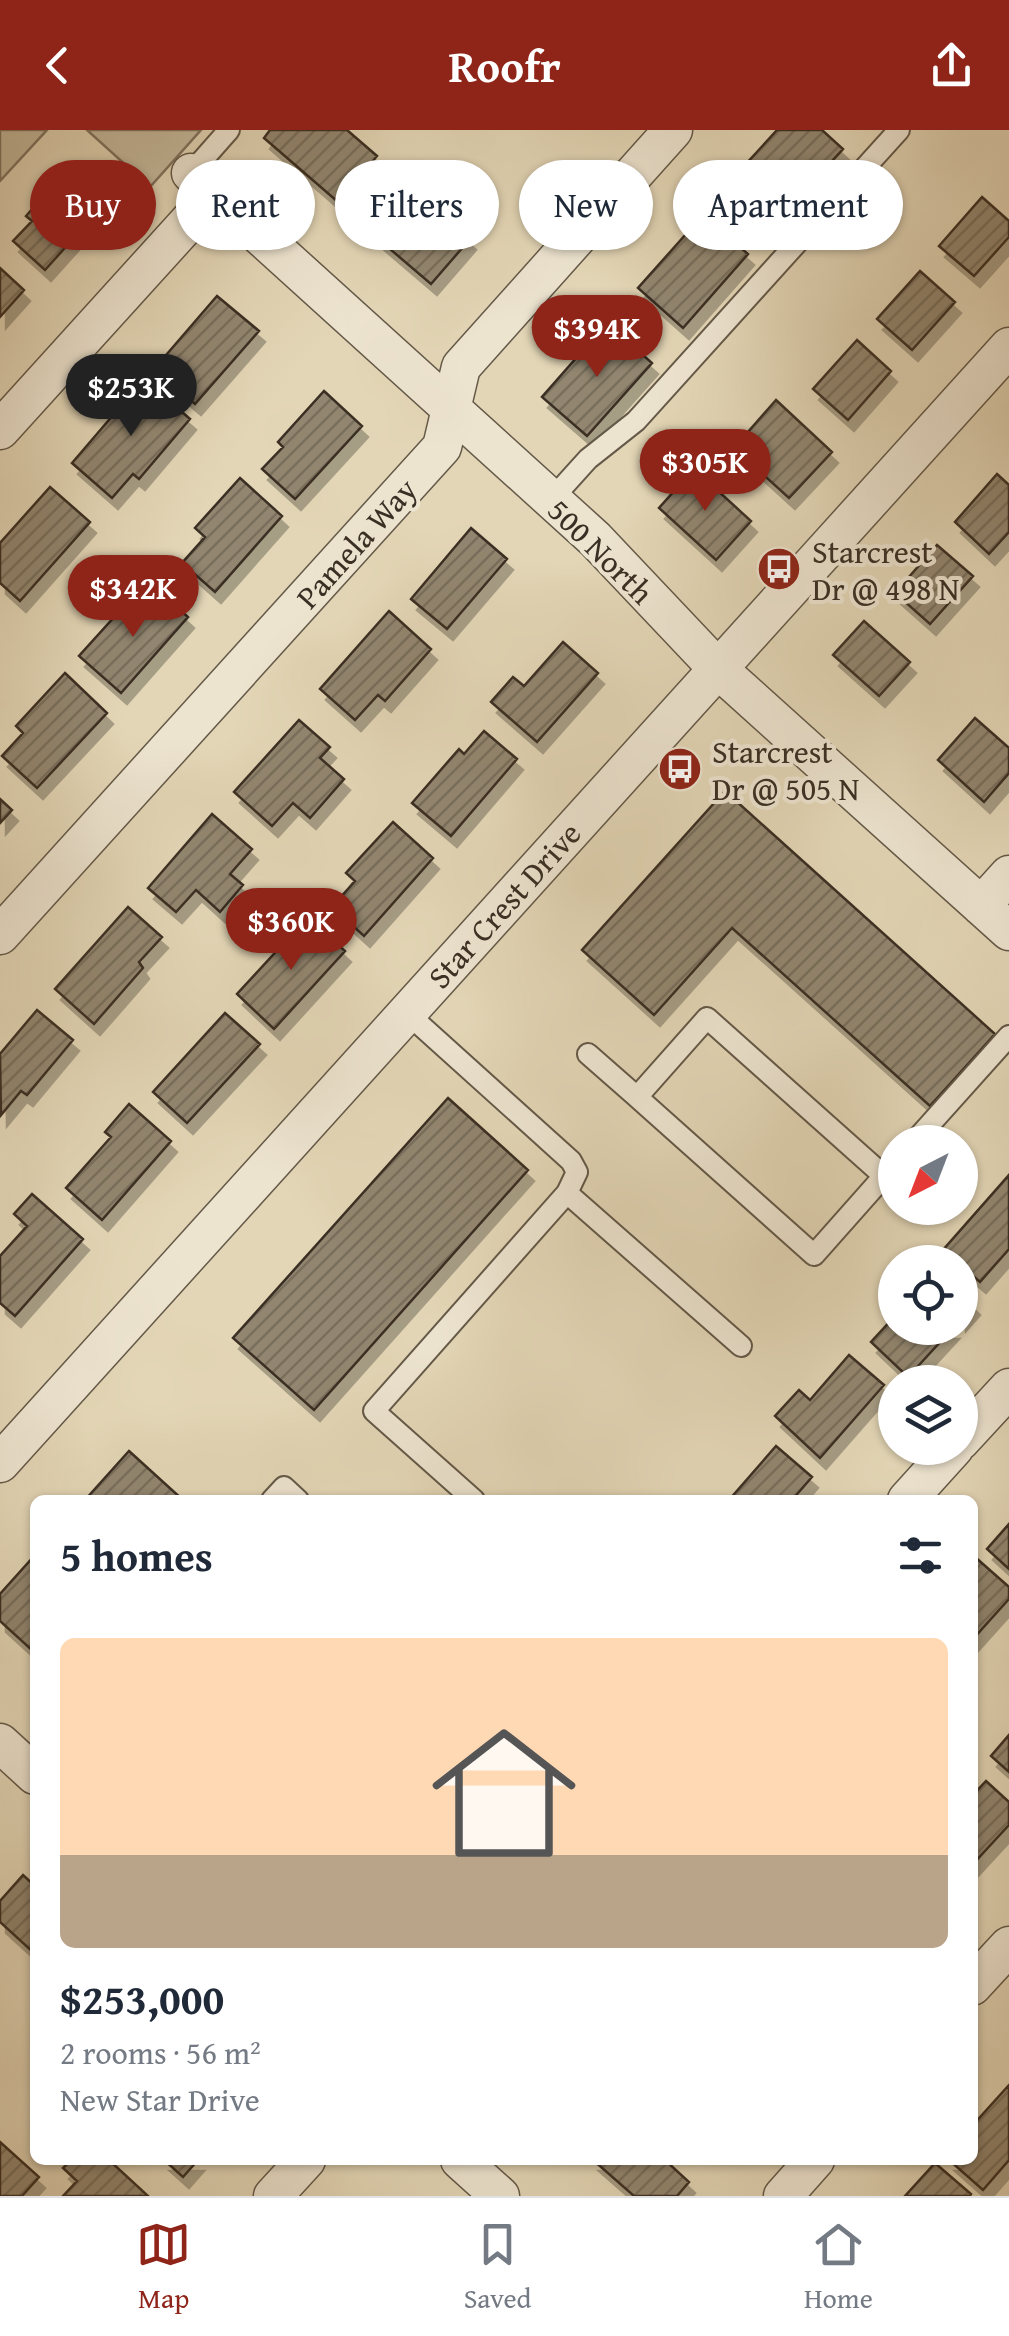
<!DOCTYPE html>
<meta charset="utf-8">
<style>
body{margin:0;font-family:"Gentium Book Plus",serif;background:#f6f6f7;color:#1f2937;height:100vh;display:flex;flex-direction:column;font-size:38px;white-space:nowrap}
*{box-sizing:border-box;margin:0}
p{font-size:32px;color:#747a83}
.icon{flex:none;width:55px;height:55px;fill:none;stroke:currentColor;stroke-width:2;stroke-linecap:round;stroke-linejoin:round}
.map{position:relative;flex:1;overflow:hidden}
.panel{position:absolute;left:30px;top:1365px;width:948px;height:670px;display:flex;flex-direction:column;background:#fff;border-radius:15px;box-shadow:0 2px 8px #0004}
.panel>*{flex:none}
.top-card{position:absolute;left:30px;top:30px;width:950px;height:90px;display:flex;gap:20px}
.needle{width:65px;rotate:222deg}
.tools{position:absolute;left:878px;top:995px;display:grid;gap:20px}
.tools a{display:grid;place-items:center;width:100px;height:100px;border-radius:50%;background:#fff;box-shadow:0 2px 8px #0004;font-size:50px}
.price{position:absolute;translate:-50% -85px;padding:0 22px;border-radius:35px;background:#8f2418;color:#fff;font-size:32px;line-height:65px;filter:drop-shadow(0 2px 5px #0008)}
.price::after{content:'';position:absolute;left:50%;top:60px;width:30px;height:22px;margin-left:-15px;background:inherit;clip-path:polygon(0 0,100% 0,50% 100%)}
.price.current{background:#222;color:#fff}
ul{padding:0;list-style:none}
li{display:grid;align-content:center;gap:20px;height:530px;padding:0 30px}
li+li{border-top:2px solid #e0e1e3}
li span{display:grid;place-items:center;height:310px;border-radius:15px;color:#555}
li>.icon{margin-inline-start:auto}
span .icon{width:180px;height:180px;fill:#fffc;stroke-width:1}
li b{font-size:42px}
h2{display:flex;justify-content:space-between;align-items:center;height:120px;padding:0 30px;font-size:42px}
.pill{padding:0 35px;border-radius:45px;background:#fff;box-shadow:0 2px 8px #0004;font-size:35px;line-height:90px}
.pill.current{background:#8f2418;color:#fff}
header{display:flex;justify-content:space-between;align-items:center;height:130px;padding:0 30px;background:#8f2418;color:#fff;font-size:45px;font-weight:700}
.menu{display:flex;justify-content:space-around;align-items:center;height:140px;border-top:2px solid #e0e1e3;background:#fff;font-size:28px;color:#747a83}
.menu a{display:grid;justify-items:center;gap:5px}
.menu .current{color:#8f2418}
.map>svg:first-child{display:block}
.green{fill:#c6ba9d;stroke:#807460;stroke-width:2.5}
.building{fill:url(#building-hatch);stroke:#3a2f24;stroke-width:2.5;filter:url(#shadow)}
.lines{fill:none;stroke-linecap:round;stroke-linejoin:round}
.service-casing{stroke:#645948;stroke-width:24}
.minor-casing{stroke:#645948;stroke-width:41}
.service{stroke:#ede4d0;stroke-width:20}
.minor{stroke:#ede4d0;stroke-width:38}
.labels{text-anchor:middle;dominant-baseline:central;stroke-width:8;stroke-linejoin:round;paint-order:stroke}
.street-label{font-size:32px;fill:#3a2f24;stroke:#ede4d0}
.poi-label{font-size:32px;fill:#3a2f24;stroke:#ede4d0;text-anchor:start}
</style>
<header><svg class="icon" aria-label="back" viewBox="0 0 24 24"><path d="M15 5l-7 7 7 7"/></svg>Roofr<svg class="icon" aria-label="share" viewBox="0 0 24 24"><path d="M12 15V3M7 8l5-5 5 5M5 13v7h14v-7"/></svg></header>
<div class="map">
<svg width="1009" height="2066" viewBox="0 0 1009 2066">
<defs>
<pattern id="building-hatch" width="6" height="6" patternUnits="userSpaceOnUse" patternTransform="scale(2.5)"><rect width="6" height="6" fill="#928670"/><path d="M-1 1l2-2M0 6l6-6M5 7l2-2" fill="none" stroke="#786e5c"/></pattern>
<filter id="shadow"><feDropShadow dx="6" dy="11" stdDeviation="0" flood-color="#0004"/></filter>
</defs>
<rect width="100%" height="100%" fill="#e3d6b6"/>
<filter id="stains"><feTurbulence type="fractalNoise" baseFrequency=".002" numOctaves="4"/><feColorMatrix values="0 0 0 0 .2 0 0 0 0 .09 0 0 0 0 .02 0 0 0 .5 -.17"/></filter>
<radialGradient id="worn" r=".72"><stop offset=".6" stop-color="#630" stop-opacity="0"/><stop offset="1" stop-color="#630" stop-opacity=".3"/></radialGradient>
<!-- green -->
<path class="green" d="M 0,0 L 47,0 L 0,51 Z
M 87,0 L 201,0 L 150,57 Z"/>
<!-- building -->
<path class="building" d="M 270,0 L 347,0 L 377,26 L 338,72 L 264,8 Z
M 777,0 L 822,0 L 843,19 L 781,87 L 735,46 Z
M 71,35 L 109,69 L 45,140 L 13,111 L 32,91 L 26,86 Z
M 396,45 L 470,109 L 431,154 L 356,90 Z
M 982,67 L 1009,91 L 1009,107 L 974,146 L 939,116 Z
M 703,85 L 748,124 L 683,198 L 638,158 Z
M 0,138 L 24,160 L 0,187 Z
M 920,141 L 955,172 L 912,220 L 877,189 Z
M 217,166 L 259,201 L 195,274 L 154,239 Z
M 607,193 L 652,233 L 587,306 L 542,267 Z
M 857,210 L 891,241 L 848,290 L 813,259 Z
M 144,249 L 190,289 L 139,349 L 133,344 L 112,368 L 72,333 Z
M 324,261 L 362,296 L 295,369 L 262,339 L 283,317 L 278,312 Z
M 776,270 L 832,322 L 789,368 L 734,318 Z
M 694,339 L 751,391 L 716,430 L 659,378 Z
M 997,344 L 1009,355 L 1009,402 L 989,424 L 955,392 Z
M 240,348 L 282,386 L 215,462 L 182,433 L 205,407 L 195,398 Z
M 50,357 L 90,392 L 20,471 L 0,453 L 0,413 Z
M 471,398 L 507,429 L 447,499 L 411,469 Z
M 937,415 L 973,446 L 930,494 L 895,463 Z
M 156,458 L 188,487 L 121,563 L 79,526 L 126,474 L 135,482 Z
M 389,481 L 431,519 L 385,571 L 378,565 L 355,590 L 320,559 Z
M 864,491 L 910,532 L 879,566 L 833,525 Z
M 563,512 L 598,543 L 537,612 L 491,572 L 513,547 L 524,556 Z
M 65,543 L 107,583 L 37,658 L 2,626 L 23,603 L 16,596 Z
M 975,588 L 1009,618 L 1009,643 L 984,672 L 938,630 Z
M 299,590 L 330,617 L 320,628 L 344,649 L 310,688 L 293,673 L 272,696 L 234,662 Z
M 484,601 L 517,629 L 451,706 L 412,673 L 459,619 L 464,624 Z
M 725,661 L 995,904 L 930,976 L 732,798 L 654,885 L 582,820 Z
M 0,669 L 12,680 L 0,693 Z
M 212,684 L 252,719 L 230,744 L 243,755 L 220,782 L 196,760 L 176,782 L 148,758 Z
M 393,692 L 433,728 L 364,806 L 332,777 L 355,751 L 346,743 Z
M 128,777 L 162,807 L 139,832 L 143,838 L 94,894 L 55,859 Z
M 308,787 L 345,821 L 274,899 L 237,864 Z
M 37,880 L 73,910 L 27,965 L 21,961 L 1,985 L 0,924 Z
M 225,883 L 260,914 L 187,993 L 153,962 Z
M 448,968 L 528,1040 L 314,1280 L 233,1208 Z
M 129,974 L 171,1011 L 102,1090 L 66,1058 L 111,1007 L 105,1002 Z
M 1009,1045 L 1009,1119 L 980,1152 L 943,1120 Z
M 32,1064 L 83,1109 L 15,1186 L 0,1173 L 0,1126 L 27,1096 L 14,1084 Z
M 960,1161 L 974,1174 L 960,1190 Z
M 895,1186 L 895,1198 L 953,1198 L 908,1247 L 871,1212 Z
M 849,1225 L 884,1255 L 820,1328 L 775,1286 L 799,1260 L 810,1270 Z
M 776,1316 L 812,1347 L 792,1370 L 729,1370 Z
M 129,1321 L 183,1370 L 85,1370 Z
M 1009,1394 L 1009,1439 L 987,1419 Z
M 35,1425 L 35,1523 L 0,1491 L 0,1464 Z
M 975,1427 L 1009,1457 L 1009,1469 L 972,1510 Z
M 1009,1605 L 1009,1642 L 991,1626 Z
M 986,1651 L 1009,1672 L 1009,1695 L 972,1735 L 972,1666 Z
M 23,1745 L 35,1756 L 35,1824 L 0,1792 L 0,1771 Z
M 1009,1955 L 1009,2030 L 983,2060 L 949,2030 L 972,2030 L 972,1996 Z
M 0,2012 L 39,2047 L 22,2066 L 0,2066 Z
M 71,2030 L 109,2030 L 148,2066 L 63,2066 L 77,2051 L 63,2038 Z
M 164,2030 L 198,2030 L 183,2047 Z
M 593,2030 L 665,2030 L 689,2052 L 677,2066 L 634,2066 Z
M 935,2033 L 971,2064 L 970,2066 L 905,2066 Z"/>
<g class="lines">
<!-- service casing -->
<g class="service-casing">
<path id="service" d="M 191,43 L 229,0
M 551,370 L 588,329 L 636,291 L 899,0
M 407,883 L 571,1031 L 577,1042 L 567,1063 L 374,1281 L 474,1370
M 588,924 L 637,967
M 914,1012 L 1009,906
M 884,1046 L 707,888 L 637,967 L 814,1125 L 884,1046 L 895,1034
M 567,1063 L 741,1216
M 272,1370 L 284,1357 L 298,1370"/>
</g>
<!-- minor casing -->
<g class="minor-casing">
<path id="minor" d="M 191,43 L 595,409 L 718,539 L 1009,801
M 0,300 L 214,64
M 981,776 L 1009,745
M 0,805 L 442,317 L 461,237 L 673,0
M 960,1311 L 1009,1258
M 0,1333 L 1009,217
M 907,1370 L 954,1318
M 0,1613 L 35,1645
M 972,1856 L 1009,1816
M 460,2030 L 500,2066
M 273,2066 L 306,2030
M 783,2066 L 815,2030"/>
</g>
<!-- service -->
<use href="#service" class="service"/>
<!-- minor -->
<use href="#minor" class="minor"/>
</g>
<!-- icons -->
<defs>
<g id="bus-disc" transform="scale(2.25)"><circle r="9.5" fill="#8f2418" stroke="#ede4d0"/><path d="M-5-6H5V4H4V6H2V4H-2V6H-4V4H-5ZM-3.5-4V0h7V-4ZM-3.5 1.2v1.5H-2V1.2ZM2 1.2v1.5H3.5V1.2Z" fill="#fff"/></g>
</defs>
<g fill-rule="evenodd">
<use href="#bus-disc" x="779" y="439"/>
<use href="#bus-disc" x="680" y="639"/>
</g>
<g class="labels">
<!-- street labels -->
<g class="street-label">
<text transform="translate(356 413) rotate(-48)">Pamela Way</text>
<text transform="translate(601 421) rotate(45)">500 North</text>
<text transform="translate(504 775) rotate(-48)">Star Crest Drive</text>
</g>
<!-- poi labels -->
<g class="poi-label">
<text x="812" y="421">Starcrest<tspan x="812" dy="37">Dr @ 498 N</tspan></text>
<text x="712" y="621">Starcrest<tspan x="712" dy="37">Dr @ 505 N</tspan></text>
</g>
</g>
<rect width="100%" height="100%" filter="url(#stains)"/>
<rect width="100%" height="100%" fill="url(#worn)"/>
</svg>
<div class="tools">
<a><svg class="needle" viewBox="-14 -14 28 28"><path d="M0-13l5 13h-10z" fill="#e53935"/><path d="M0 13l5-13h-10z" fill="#747a83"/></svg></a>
<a><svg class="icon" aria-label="locate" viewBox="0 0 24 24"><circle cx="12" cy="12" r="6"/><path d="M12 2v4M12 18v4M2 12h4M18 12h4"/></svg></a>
<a><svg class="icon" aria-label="layers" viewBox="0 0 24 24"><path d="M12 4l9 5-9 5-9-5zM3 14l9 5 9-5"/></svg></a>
</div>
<b class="price" style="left:597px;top:250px">$394K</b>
<b class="price current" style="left:131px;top:309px">$253K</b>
<b class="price" style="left:705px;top:384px">$305K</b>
<b class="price" style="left:133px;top:510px">$342K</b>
<b class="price" style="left:291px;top:843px">$360K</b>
<div class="top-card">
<a class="pill current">Buy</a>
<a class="pill">Rent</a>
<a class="pill">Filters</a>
<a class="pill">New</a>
<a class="pill">Apartment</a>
</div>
<section class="panel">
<h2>5 homes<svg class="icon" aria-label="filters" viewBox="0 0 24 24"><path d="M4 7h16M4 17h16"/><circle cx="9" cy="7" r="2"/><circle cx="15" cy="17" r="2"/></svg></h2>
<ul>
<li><span style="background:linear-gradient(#ffd9b3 70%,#b9a48a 0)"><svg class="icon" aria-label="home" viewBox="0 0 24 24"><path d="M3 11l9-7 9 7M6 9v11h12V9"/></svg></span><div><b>$253,000</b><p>2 rooms · 56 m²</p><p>New Star Drive</p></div></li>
</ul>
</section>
</div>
<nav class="menu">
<a class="current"><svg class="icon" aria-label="map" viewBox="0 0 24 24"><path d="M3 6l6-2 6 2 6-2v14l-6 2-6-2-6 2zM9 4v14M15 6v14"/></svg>Map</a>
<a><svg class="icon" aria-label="saved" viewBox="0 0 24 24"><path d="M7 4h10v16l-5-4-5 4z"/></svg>Saved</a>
<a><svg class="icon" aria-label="home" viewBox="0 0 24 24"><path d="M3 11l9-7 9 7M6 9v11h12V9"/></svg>Home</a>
</nav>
